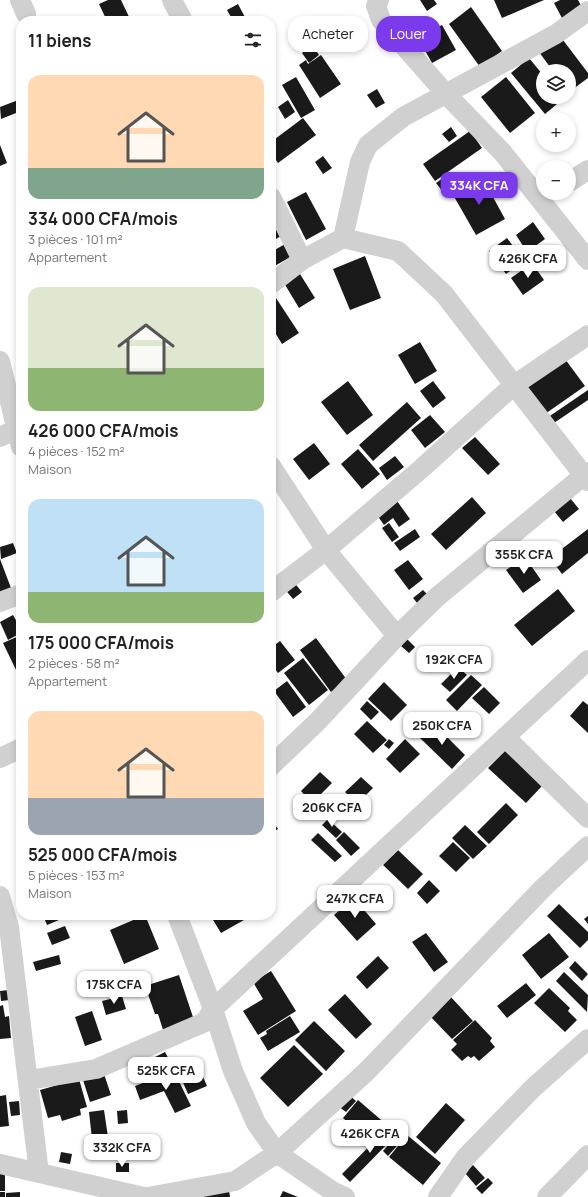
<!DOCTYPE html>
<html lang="fr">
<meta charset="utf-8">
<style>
body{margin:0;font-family:Manrope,sans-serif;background:#f2f2f2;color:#222;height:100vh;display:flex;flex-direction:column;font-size:15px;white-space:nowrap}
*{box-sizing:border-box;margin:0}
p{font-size:13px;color:#767676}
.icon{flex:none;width:22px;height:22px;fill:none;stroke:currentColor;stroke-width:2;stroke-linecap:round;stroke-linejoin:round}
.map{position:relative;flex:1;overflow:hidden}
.drawer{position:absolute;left:16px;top:16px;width:260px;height:904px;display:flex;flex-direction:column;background:#fff;border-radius:16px;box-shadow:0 2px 6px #0003}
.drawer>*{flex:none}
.hud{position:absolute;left:288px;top:16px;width:240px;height:36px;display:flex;gap:8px}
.tools{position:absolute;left:536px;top:64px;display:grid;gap:8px}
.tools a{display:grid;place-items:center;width:40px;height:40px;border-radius:50%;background:#fff;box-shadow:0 2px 6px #0003;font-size:20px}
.price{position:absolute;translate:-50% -34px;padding:0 9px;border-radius:8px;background:#fff;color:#222;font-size:13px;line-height:26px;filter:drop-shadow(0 1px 2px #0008)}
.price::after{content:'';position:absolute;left:50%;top:24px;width:12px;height:9px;margin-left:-6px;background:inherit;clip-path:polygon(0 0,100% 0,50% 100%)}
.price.selected{background:#7c3aed;color:#fff}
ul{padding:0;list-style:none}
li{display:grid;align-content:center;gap:8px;height:212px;padding:0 12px}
li span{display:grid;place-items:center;height:124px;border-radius:12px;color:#555}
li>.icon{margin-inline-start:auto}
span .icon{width:72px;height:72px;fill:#fffc;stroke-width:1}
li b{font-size:17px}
h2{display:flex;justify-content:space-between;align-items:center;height:48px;padding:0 12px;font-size:17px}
.pill{padding:0 14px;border-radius:16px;background:#fff;box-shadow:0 2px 6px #0003;font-size:14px;line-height:36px}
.pill.selected{background:#7c3aed;color:#fff}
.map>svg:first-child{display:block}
.building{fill:#1a1a1a}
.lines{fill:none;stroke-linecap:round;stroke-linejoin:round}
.minor{stroke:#d0d0d0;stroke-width:20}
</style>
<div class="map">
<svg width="588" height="1197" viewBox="0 0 588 1197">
<rect width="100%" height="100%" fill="#fff"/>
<!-- building -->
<path class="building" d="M 108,0 L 121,0 L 131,21 L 107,21 L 99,4 Z
M 420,0 L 434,0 L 437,4 L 427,11 Z
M 494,0 L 544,0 L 502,18 Z
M 560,0 L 578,0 L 583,9 L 563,20 L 554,3 Z
M 238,4 L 247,21 L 233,21 L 227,10 Z
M 471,7 L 502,51 L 480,67 L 449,24 Z
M 442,25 L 456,50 L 432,63 L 418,38 Z
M 560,36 L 588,73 L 588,78 L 569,92 L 569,71 L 553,71 L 539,52 Z
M 313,46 L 319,55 L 309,63 L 302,53 Z
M 321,55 L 341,84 L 320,98 L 299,65 L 306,60 L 308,64 Z
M 529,58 L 543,75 L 543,97 L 561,97 L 563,99 L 545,114 L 511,73 Z
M 296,77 L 315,110 L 301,118 L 282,85 Z
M 506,77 L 535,113 L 510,133 L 481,97 Z
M 377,89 L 385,103 L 376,108 L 367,95 Z
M 21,99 L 21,111 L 1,119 L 0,107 Z
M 288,100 L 295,112 L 285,119 L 278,107 Z
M 303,118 L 316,135 L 278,163 L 271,153 L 271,142 Z
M 451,127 L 457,136 L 449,142 L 442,134 Z
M 470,131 L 482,148 L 435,181 L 423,164 Z
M 0,145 L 7,163 L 0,166 Z
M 323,156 L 332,168 L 323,174 L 315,162 Z
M 450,173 L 457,182 L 443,192 L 436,183 Z
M 482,177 L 505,219 L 476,235 L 452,193 Z
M 306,192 L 326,229 L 306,240 L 287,202 Z
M 271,219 L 281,236 L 271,242 Z
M 533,222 L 545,239 L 527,252 L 516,235 Z
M 507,238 L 524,261 L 506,274 L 489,251 Z
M 287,243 L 294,255 L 271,268 L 271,252 Z
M 365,256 L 381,298 L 350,310 L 333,269 Z
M 532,263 L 544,280 L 523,295 L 511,278 Z
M 300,274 L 315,298 L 299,308 L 284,283 Z
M 274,295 L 299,333 L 282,344 L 271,326 L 271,297 Z
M 420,342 L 437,371 L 415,384 L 398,355 Z
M 565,359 L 585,386 L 545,414 L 526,387 Z
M 348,381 L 373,415 L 347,435 L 321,402 Z
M 433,381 L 446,398 L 433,408 L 420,391 Z
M 588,390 L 588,400 L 548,427 L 544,420 Z
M 407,402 L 421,418 L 373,461 L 359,445 Z
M 430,415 L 445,432 L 425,448 L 411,430 Z
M 475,437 L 500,464 L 488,475 L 462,448 Z
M 314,443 L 330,464 L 309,480 L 293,459 Z
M 358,449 L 380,474 L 362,489 L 341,464 Z
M 395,456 L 404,467 L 387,480 L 379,468 Z
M 472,497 L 486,513 L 446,550 L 431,534 Z
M 570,498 L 579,509 L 563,522 L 554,511 Z
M 397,501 L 410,519 L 399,527 L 393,518 L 384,525 L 377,515 Z
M 389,523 L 399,537 L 392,542 L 382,528 Z
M 415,529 L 420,537 L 400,551 L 394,543 Z
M 588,529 L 588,553 L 562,574 L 550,558 Z
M 13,543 L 17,553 L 1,559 L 0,547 Z
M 21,547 L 21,557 L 17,548 Z
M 525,557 L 541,580 L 523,593 L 506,570 Z
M 0,559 L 11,588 L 0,593 Z
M 408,560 L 423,579 L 409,590 L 394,570 Z
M 292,580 L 302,592 L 293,599 L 283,587 Z
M 558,589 L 575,611 L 532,646 L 514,625 Z
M 423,590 L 428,595 L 418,604 L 413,598 Z
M 13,615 L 21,629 L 21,633 L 8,640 L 0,622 Z
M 21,635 L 21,670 L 17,672 L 3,643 Z
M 316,638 L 347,680 L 331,692 L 300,650 Z
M 407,639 L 415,647 L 409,653 L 401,646 Z
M 280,641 L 295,660 L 278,673 L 271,664 L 271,648 Z
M 303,658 L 328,690 L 309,705 L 284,673 Z
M 458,667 L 467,675 L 450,692 L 441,684 Z
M 471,675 L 482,685 L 457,711 L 446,700 Z
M 287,681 L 306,707 L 293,717 L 274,691 Z
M 384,682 L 407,705 L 391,721 L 368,699 Z
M 484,687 L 500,703 L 489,714 L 472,698 Z
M 367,701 L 379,712 L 371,720 L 360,709 Z
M 583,701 L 588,705 L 588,733 L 570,716 Z
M 367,721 L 387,740 L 373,753 L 354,734 Z
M 433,723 L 465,755 L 452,769 L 419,737 Z
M 389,739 L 394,743 L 389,749 L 384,745 Z
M 405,739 L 420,754 L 400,773 L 386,759 Z
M 505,751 L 542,786 L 526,803 L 488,768 Z
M 320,772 L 332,783 L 312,803 L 301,791 Z
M 361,777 L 373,788 L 357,804 L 345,792 Z
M 506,803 L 518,815 L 489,844 L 477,832 Z
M 271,819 L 278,829 L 271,833 Z
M 328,819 L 342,832 L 336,838 L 322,825 Z
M 465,825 L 487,846 L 473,859 L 452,838 Z
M 344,832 L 360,848 L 351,856 L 336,840 Z
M 318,833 L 342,856 L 335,862 L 311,840 Z
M 453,842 L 470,858 L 456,872 L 439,856 Z
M 398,850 L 423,874 L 408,889 L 383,865 Z
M 429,880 L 440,891 L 427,904 L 417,893 Z
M 354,898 L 376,924 L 357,941 L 334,915 Z
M 559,904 L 588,932 L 588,940 L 580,948 L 547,916 Z
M 43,915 L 71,915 L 47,925 Z
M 145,915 L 159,949 L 124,964 L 110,930 Z
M 210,915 L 241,915 L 244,920 L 221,933 Z
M 588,916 L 588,924 L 584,919 Z
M 65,926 L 70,938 L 52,945 L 47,933 Z
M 426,933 L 448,962 L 434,972 L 412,942 Z
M 549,933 L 569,957 L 541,979 L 522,955 Z
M 59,955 L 61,964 L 36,971 L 33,962 Z
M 378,956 L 389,968 L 367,989 L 356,977 Z
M 575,961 L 588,974 L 582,981 L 569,968 Z
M 271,971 L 296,1011 L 258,1035 L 243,1011 L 263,999 L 253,982 Z
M 564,972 L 588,995 L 587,1012 L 556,981 Z
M 179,975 L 195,1023 L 164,1033 L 158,1014 L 155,1014 L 145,986 Z
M 526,983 L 536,995 L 507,1018 L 497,1006 Z
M 549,988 L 570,1008 L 568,1011 L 577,1020 L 565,1032 L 534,1003 Z
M 9,990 L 10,1000 L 1,1001 L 0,991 Z
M 345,994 L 372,1024 L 356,1039 L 328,1010 Z
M 122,996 L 126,1009 L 106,1015 L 102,1001 Z
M 450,996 L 473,1021 L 452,1039 L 429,1015 Z
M 3,1005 L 5,1017 L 9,1016 L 11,1038 L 0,1039 L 0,1006 Z
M 92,1011 L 102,1040 L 85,1046 L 75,1017 Z
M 290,1016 L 300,1032 L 268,1051 L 260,1038 L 267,1034 L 266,1031 Z
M 475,1020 L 492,1038 L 490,1041 L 495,1047 L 479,1061 L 474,1056 L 471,1058 L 468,1056 L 462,1061 L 451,1050 L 457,1044 L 453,1040 Z
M 314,1021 L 345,1051 L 326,1071 L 295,1040 Z
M 294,1045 L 323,1074 L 288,1107 L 260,1078 Z
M 165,1052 L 173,1067 L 162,1072 L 155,1057 Z
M 155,1062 L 158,1072 L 136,1078 L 133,1068 Z
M 200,1070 L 207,1086 L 188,1094 L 181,1078 Z
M 174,1071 L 191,1106 L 175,1113 L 164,1091 L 140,1100 L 135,1086 Z
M 104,1074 L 111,1095 L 90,1102 L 83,1080 Z
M 79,1079 L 87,1107 L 80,1109 L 81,1115 L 62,1121 L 60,1115 L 48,1118 L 40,1090 Z
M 348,1094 L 356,1101 L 346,1112 L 338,1106 Z
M 6,1095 L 9,1126 L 0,1127 L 0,1096 Z
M 358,1100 L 387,1125 L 371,1143 L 343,1118 Z
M 19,1101 L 20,1115 L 11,1116 L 9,1102 Z
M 446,1103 L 465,1120 L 435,1154 L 416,1137 Z
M 104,1110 L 108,1137 L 92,1139 L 89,1112 Z
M 127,1110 L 128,1123 L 118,1124 L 117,1111 Z
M 389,1126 L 397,1134 L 350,1182 L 342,1174 Z
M 397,1135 L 403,1139 L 388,1156 L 383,1151 Z
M 407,1135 L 441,1163 L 423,1185 L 389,1157 Z
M 61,1152 L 72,1154 L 70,1164 L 59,1162 Z
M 116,1163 L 129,1163 L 129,1172 L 116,1172 Z
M 473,1165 L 485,1178 L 476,1186 L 465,1173 Z
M 0,1170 L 5,1170 L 5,1191 L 0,1191 Z
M 488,1178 L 493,1183 L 482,1194 L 476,1188 Z
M 229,1190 L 230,1197 L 200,1197 Z
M 283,1191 L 298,1197 L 280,1197 Z
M 0,1192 L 5,1192 L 5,1197 L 0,1197 Z
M 20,1192 L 20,1197 L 6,1197 L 6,1193 Z"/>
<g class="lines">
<!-- minor -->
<path class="minor" d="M 20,0 L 26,14
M 172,0 L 183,21
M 379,0 L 376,6 L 381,20 L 447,95 L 503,153 L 588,260
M 569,182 L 588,170
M 271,197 L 302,260
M 343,238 L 360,162 L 368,145 L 403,117 L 556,34 L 588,11
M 271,284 L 302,260 L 343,238 L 398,251 L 444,294 L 588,481
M 0,361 L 21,447
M 0,437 L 21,427
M 271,466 L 326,550 L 397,636
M 271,592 L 326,550 L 421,469 L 514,385 L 588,335
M 0,602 L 21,594
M 505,737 L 588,818
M 0,758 L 21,748
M 271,766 L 318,721 L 397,636 L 437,597 L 588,472
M 0,896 L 9,927 L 39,1173
M 177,915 L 213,1009 L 233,1071 L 256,1123 L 277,1153 L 332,1191 L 345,1197
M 29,1080 L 96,1069 L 205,1022 L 213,1009 L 588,660
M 0,1164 L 144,1197
M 148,1197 L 235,1181 L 277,1153 L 366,1072 L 543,888 L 588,846
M 438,1197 L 465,1158 L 533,1088 L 588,1039
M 547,1197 L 588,1155"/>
</g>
</svg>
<div class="tools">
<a><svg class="icon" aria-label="layers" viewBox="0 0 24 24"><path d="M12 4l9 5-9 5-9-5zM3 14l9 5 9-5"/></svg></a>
<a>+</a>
<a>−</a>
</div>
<b class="price selected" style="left:479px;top:206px">334K CFA</b>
<b class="price" style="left:528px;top:279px">426K CFA</b>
<b class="price" style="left:524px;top:575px">355K CFA</b>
<b class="price" style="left:454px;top:680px">192K CFA</b>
<b class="price" style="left:442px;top:746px">250K CFA</b>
<b class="price" style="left:332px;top:828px">206K CFA</b>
<b class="price" style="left:355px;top:919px">247K CFA</b>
<b class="price" style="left:114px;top:1005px">175K CFA</b>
<b class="price" style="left:166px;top:1091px">525K CFA</b>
<b class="price" style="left:370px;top:1154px">426K CFA</b>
<b class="price" style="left:122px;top:1168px">332K CFA</b>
<div class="hud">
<a class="pill">Acheter</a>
<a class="pill selected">Louer</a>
</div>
<section class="drawer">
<h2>11 biens<svg class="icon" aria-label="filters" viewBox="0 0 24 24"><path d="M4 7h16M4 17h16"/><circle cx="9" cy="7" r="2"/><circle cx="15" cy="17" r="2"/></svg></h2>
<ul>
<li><span style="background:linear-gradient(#ffd9b3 75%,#7fa58c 0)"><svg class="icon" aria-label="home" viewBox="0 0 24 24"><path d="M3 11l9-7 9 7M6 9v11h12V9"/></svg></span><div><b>334 000 CFA/mois</b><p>3 pièces · 101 m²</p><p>Appartement</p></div></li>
<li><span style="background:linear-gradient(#dfe7d0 65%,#8fb573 0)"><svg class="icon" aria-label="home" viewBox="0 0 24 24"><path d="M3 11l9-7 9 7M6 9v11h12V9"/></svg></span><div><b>426 000 CFA/mois</b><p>4 pièces · 152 m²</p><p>Maison</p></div></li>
<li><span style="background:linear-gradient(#bfe0f5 75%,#8fb573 0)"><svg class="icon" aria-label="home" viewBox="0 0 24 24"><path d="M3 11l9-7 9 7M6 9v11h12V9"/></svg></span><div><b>175 000 CFA/mois</b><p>2 pièces · 58 m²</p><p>Appartement</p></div></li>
<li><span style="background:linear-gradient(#ffd9b3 70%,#9aa5b1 0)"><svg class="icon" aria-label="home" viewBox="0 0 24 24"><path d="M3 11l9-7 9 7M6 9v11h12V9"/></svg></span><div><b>525 000 CFA/mois</b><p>5 pièces · 153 m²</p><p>Maison</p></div></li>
</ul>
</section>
</div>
